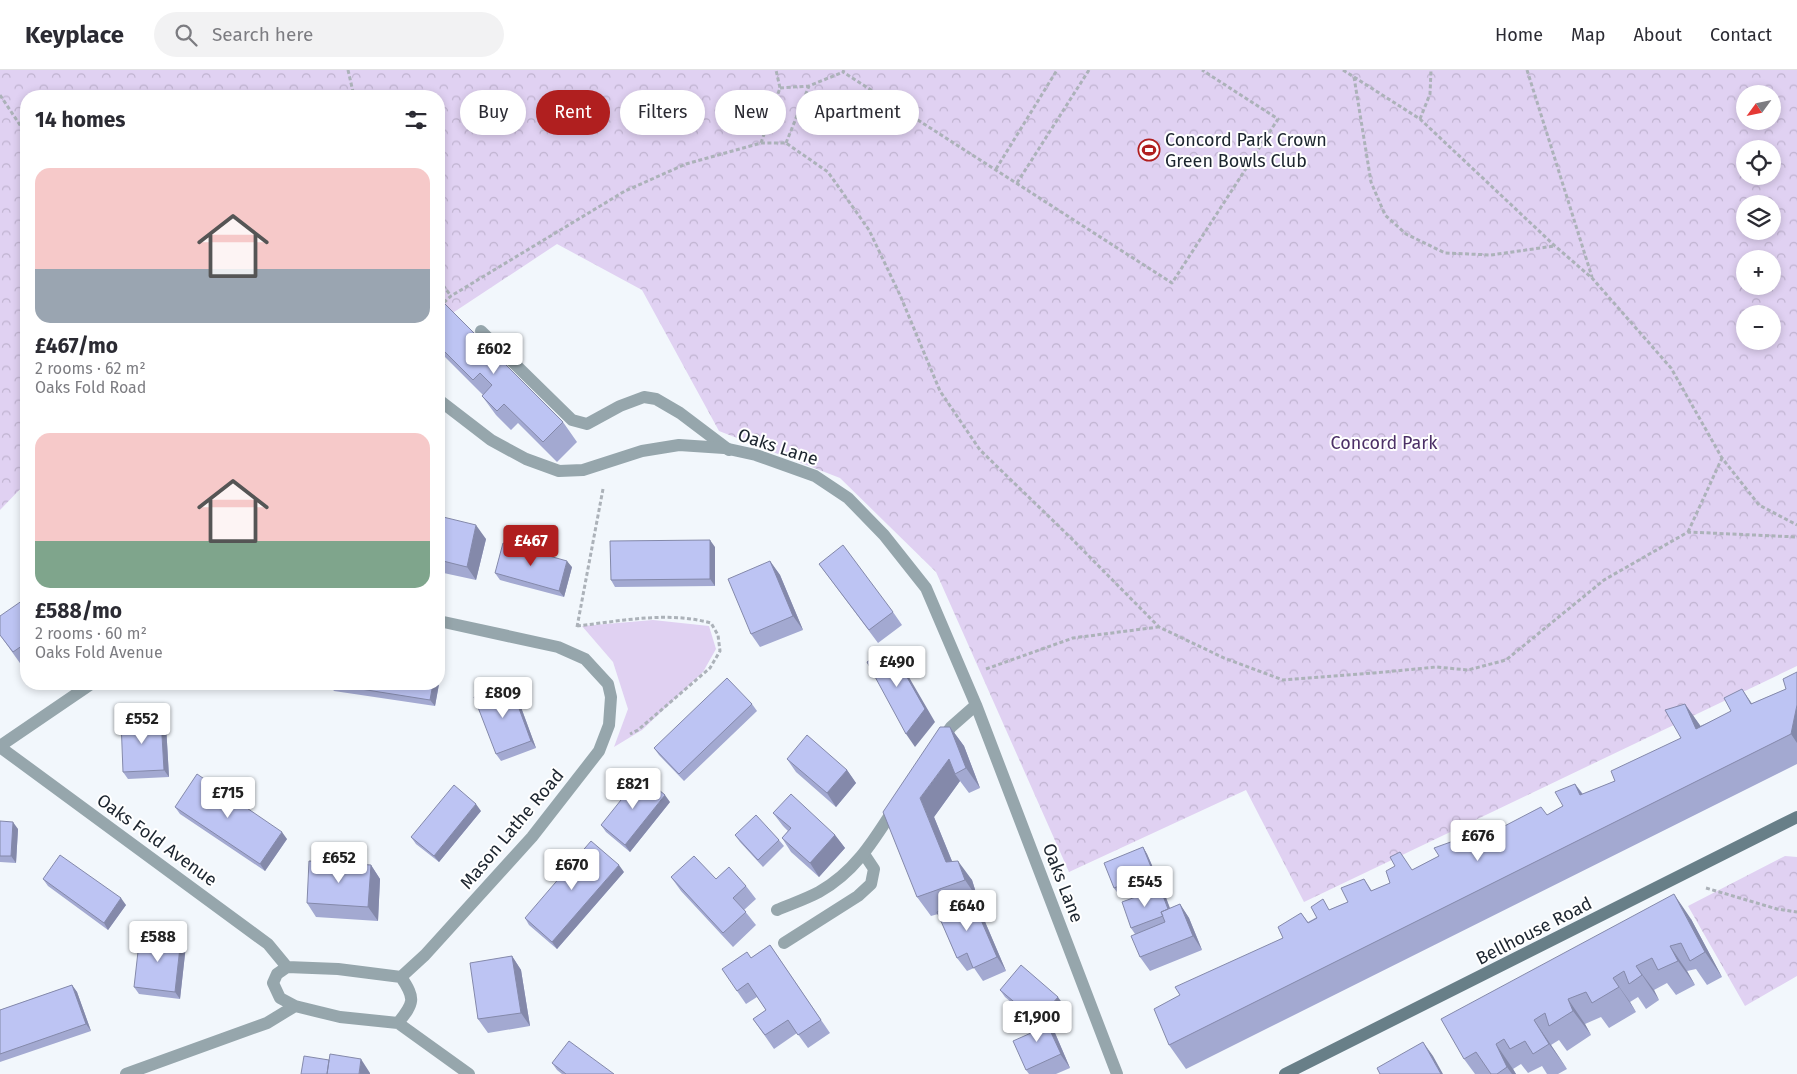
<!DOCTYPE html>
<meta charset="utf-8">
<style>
body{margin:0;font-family:"Fira Sans",sans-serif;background:#f2f2f3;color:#2b2b33;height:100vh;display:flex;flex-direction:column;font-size:19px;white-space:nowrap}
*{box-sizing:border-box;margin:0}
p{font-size:16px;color:#7c7c81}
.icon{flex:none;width:28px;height:28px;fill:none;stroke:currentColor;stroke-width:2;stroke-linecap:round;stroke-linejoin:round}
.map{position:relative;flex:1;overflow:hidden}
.sheet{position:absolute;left:20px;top:20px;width:425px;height:600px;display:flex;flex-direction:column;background:#fff;border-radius:20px;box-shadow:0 2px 8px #0003}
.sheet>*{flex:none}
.hud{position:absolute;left:460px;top:20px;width:475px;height:45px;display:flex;gap:10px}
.needle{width:32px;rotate:237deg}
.controls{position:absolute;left:1736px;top:15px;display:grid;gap:10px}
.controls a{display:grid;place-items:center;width:45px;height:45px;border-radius:50%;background:#fff;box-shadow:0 2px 8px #0003;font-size:25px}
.price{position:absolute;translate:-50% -42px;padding:0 11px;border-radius:5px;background:#fff;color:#222;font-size:16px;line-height:32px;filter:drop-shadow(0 1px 2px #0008)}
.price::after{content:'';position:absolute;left:50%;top:30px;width:15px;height:11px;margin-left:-8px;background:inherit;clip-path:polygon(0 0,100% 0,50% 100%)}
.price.active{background:#b01f1f;color:#fff}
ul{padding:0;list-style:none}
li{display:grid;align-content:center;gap:10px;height:265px;padding:0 15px}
li span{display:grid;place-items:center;height:155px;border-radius:15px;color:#555}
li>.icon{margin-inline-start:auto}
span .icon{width:90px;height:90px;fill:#fffc;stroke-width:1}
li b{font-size:21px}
h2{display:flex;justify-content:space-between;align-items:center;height:60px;padding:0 15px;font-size:21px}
.tag{padding:0 18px;border-radius:22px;background:#fff;box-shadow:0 2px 8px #0003;font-size:18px;line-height:45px}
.tag.active{background:#b01f1f;color:#fff}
header{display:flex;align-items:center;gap:30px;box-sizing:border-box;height:70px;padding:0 25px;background:#fff;border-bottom:1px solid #e1e1e2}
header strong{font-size:24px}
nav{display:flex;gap:28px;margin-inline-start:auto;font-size:18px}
.search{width:350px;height:45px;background:#f2f2f3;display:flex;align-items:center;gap:12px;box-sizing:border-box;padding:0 18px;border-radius:28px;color:#7c7c81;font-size:19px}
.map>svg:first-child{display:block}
.grass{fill:#e0d1f2}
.forest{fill:url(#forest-crowns);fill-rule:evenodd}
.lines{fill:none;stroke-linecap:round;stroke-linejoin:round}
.path{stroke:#acb2b9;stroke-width:3;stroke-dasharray:4 2.5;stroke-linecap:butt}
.service{stroke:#96a6ac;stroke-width:12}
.minor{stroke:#96a6ac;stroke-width:12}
.secondary{stroke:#687f88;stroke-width:12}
.wall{fill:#a3a9d1}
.shaded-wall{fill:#8489aa}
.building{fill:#bdc4f3;stroke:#8489aa}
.labels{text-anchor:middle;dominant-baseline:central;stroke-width:4;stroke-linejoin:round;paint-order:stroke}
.poi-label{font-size:18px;fill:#1c252f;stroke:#fff;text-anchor:start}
.park-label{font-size:18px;fill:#4c3067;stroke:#fff}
.street-label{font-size:18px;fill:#1c252f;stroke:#fff}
</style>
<header>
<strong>Keyplace</strong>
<div class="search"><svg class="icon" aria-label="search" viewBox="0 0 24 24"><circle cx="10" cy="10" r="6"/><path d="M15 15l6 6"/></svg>Search here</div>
<nav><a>Home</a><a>Map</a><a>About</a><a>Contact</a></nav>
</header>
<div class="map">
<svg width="1797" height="1004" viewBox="0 0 1797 1004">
<defs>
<pattern id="forest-crowns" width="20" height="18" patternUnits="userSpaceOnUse" patternTransform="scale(1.25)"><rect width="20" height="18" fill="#e0d1f2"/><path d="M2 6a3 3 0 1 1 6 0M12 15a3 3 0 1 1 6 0" fill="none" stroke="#c0b3d0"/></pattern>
</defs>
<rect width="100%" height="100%" fill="#f2f7fc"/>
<!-- grass -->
<path class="grass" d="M 653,550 L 709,556 L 716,579 L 703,602 L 642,660 L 614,677 L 628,639 L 613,592 L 582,556 Z"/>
<!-- forest -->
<path class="forest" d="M 0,0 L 1797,0 L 1797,596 L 1304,832 L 1246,720 L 1069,802 L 936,502 L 840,408 L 719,361 L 642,220 L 557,174 L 439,252 L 439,26 L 26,26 L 26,413 L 0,440 ZM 1745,24 L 1772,24 L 1772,51 L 1745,51 ZM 1745,79 L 1772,79 L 1772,106 L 1745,106 ZM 1745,134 L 1772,134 L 1772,161 L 1745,161 ZM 1745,189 L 1772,189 L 1772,216 L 1745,216 ZM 1745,244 L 1772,244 L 1772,271 L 1745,271 Z
M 1785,786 L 1797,787 L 1797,906 L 1745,936 L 1688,836 Z"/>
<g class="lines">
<!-- path -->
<path class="path" d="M 348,0 L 354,26
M 844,0 L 843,2 L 1172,213 L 1278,49 L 1202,0
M 1343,0 L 1420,49 L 1555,176 L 1592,208 L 1671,298 L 1722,388 L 1759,435 L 1797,455
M 1527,0 L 1592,207
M 1354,7 L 1371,112 L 1385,145 L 1406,164 L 1445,183 L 1491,185 L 1554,176
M 780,18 L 809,16 L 843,2
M 0,25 L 26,64
M 1420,49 L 1430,24 L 1431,0
M 761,73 L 780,18 L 776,0
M 786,73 L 809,16
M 996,99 L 1057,0
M 1017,113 L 1089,0
M 439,210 L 451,226
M 439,237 L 451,226 L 625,121 L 686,94 L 761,73 L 786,73 L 828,102 L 869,160 L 900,225 L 940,321 L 980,380 L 1070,467 L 1159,557 L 1224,588 L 1283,610 L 1374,603 L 1436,597 L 1468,600 L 1506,590 L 1604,510 L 1688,462 L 1797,467
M 1688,462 L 1722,388
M 577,556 C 621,551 668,541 711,553 L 718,565 L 720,581 L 710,598 L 638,660 L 630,664
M 577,557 L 603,419
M 986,599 L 1073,568 L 1158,557
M 1706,818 L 1777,839 L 1797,842"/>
<!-- service -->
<path class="service" d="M 481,261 L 572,350 L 587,354 L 620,336 L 644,327 L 656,329 L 680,343 L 729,380
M 784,873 L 858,826 L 871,814 L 874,799 L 864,784"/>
<!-- minor -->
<path class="minor" d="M 439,330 L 491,370 L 526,389 L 559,401 L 583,400 L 642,381 L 679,375 L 724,378 L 756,385 L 815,406 L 848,428 L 884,465 L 926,518 L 976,635 L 1117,1004
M 941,671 L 951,657 L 976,635
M 0,676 L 91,614
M 0,677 L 268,874 L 287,897
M 777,840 C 791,834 806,829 819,822 C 855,802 874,770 895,737
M 401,907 L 425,885 L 532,767 L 599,681 L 609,655 L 611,627 L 608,614 L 585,589 L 558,577 L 439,551
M 398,953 C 414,933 416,929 401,907 L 338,899 L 287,897 L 277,904 L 273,913 L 280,928 L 295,936 L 340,947 L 398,953 L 469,1004
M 126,1004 L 267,953 L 295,936"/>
<!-- secondary -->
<path class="secondary" d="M 1285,1004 L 1797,747"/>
</g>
<!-- wall -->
<path class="wall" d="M 439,228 L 563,352 L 577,372 L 557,392 L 518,353 L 511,360 L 496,345 L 482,326 L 483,325 L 439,281 Z
M 439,446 L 486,469 L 476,510 L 439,502 Z
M 715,477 L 715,516 L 615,517 L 611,510 Z
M 770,491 L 780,505 L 803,560 L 760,577 L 751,564 Z
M 819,494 L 893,542 L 902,555 L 878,573 Z
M 572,497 L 564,527 L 500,510 L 495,503 Z
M 26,528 L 26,593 L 22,596 L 0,565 Z
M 1797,602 L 1797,694 L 1186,999 L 1169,975 L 1180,925 L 1283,868 L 1301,843 L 1308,852 L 1331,839 L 1348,832 L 1364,809 L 1372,821 L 1390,813 L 1412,800 L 1439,786 L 1459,769 L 1465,779 L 1483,769 L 1493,752 L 1498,759 L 1547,745 L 1563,736 L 1575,714 L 1583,724 L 1615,711 L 1681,668 L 1685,634 L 1700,656 L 1786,619 Z
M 205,614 L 225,614 L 208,618 Z
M 329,614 L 439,614 L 435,636 L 334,621 Z
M 515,621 L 536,678 L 501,691 L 496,684 Z
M 752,634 L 757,641 L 684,711 L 659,685 L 654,678 Z
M 166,655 L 169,707 L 128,709 L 123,702 Z
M 950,657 L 964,676 L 980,718 L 969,723 L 960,711 L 934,747 L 952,791 L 972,810 L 978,829 L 974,831 L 980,840 L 1006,901 L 983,911 L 974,898 L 967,901 L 957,888 L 938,844 L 931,846 L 917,827 Z
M 787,689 L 847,700 L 856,713 L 836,737 L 796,702 Z
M 670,732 L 630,782 L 606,762 L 601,755 Z
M 175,737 L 287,769 L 265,801 L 180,744 Z
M 481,741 L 439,792 L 416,774 L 411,767 Z
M 773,743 L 835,765 L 845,778 L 819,807 L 791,782 L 782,768 L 788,761 L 783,756 Z
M 0,751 L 18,759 L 16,793 L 0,792 Z
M 735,765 L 779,770 L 784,776 L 763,797 L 740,772 Z
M 1143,777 L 1147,784 L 1158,809 L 1119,825 L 1114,818 Z
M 371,795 L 380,809 L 378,851 L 316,847 L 307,833 Z
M 624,802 L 557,879 L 529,855 L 525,848 Z
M 671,807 L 716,809 L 746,816 L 756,829 L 744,840 L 756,855 L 733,877 L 681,821 Z
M 43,809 L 126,835 L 108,860 L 48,816 Z
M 1160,818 L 1165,825 L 1170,838 L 1180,834 L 1189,848 L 1202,880 L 1150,901 L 1140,887 L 1135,864 L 1131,858 Z
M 1691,849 L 1722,907 L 1707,915 L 1696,899 L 1687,901 L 1695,915 L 1676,925 L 1667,913 L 1654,920 L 1659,930 L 1646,939 L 1638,927 L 1630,932 L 1636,942 L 1609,958 L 1601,947 L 1585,954 L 1591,965 L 1567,981 L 1559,970 L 1551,975 L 1567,999 L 1558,1004 L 1547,1004 L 1542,996 L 1528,1003 L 1521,994 L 1513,999 L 1516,1004 L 1475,1004 L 1464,989 Z
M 181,868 L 186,875 L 180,929 L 139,924 L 134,917 Z
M 770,875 L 830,963 L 808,978 L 797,963 L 774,979 L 753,949 L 766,940 L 757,927 L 746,934 L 737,921 L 751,888 Z
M 512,886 L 521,900 L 530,956 L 488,963 L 478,949 Z
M 72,915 L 77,922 L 91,961 L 0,992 L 0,940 Z
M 1000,920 L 1063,934 L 1048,951 L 1052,956 L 1070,998 L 1056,1004 L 1029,1004 L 1026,1000 L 1031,963 L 1030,948 L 1005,927 Z
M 552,993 L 614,1004 L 562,1004 L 557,1000 Z"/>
<!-- shaded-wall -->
<path class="shaded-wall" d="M 476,455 L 486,469 L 476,510 L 467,497 Z
M 710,470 L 715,477 L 715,516 L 710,509 Z
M 567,491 L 572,497 L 564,527 L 559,521 Z
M 770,491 L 780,505 L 803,560 L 793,546 Z
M 890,577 L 899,590 L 935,652 L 915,677 L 906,664 Z
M 439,595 L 441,598 L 439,613 Z
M 433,614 L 439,614 L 435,636 L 430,630 Z
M 510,614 L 515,621 L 536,678 L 531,671 Z
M 1742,619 L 1759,644 L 1751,634 Z
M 1685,634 L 1702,658 L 1696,659 Z
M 1797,635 L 1797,673 L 1791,664 Z
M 161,648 L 166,655 L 169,707 L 164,700 Z
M 950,657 L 964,676 L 980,718 L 966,698 Z
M 949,689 L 955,704 L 960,711 L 934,747 L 960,811 L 946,792 L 920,728 Z
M 847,700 L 856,713 L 836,737 L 827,723 Z
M 1575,714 L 1593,739 L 1580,725 Z
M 665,725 L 670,732 L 630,782 L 625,775 Z
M 476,734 L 481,741 L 439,792 L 434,786 Z
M 13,752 L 18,759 L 16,793 L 11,786 Z
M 1493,752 L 1510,776 L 1495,761 Z
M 282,762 L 287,769 L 265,801 L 260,794 Z
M 835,765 L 845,778 L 819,807 L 810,793 Z
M 1143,777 L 1147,784 L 1158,809 L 1153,802 Z
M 958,791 L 972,810 L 978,829 L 965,810 Z
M 371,795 L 380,809 L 378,851 L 368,837 Z
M 619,795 L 624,802 L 557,879 L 552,872 Z
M 1160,818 L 1165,825 L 1174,850 L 1170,843 Z
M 1674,824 L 1691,849 L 1722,907 L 1705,882 Z
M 971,827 L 980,840 L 1006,901 L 997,887 Z
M 121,828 L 126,835 L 108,860 L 104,853 Z
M 1180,834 L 1189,848 L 1202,880 L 1193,866 Z
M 181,868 L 186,875 L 180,929 L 175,922 Z
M 1670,876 L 1687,901 L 1695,915 L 1678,891 Z
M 512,886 L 521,900 L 530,956 L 521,943 Z
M 1636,896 L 1654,920 L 1659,930 L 1642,905 Z
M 1613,908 L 1630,932 L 1636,942 L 1619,917 Z
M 72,915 L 77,922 L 91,961 L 86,954 Z
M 1058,927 L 1063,934 L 1048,951 L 1052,956 L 1070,998 L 1037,951 Z
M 1568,929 L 1585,954 L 1591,965 L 1573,941 Z
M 1534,950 L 1551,975 L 1567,999 L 1549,974 Z
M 1423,972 L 1433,986 L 1443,1004 L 1441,1004 Z
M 1496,974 L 1513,999 L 1516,1004 L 1512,1004 L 1507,997 Z
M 361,989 L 370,1003 L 370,1004 L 359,1004 Z"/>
<!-- building -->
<path class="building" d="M 439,228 L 563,352 L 543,372 L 504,334 L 497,341 L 482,326 L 492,315 L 480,303 L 473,310 L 439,276 Z
M 439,446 L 476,455 L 467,497 L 439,490 Z
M 710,470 L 710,509 L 611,510 L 610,471 Z
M 503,473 L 567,491 L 559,521 L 495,503 Z
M 843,475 L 893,542 L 869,560 L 819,494 Z
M 770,491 L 793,546 L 751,564 L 728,509 Z
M 26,528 L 26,573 L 13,582 L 0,565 L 0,546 Z
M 890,577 L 925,639 L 906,664 L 867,592 Z
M 1797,602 L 1797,635 L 1791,664 L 1169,975 L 1154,939 L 1180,925 L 1175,917 L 1283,868 L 1278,857 L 1301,843 L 1308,853 L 1317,848 L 1311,837 L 1323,829 L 1329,840 L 1348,832 L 1341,818 L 1364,809 L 1371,821 L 1390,813 L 1386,801 L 1395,796 L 1390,787 L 1400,782 L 1412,800 L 1439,786 L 1434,778 L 1459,769 L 1464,780 L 1483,769 L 1478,759 L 1493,752 L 1495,761 L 1541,737 L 1547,745 L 1563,736 L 1555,722 L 1575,714 L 1580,725 L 1615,711 L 1611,701 L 1681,668 L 1665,640 L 1685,634 L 1696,659 L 1731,641 L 1724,628 L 1742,619 L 1751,634 L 1786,619 L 1783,609 Z
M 727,608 L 752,634 L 679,704 L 654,678 Z
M 329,614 L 433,614 L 430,630 Z
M 510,614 L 531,671 L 496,684 L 474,627 Z
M 161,648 L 164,700 L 123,702 L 121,650 Z
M 940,657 L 950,657 L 966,698 L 955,704 L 949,689 L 920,728 L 946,792 L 958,791 L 965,810 L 917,827 L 883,742 Z
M 807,665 L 847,700 L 827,723 L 787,689 Z
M 197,704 L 282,762 L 260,794 L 175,737 Z
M 641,705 L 665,725 L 625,775 L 601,755 Z
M 454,715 L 476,734 L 434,786 L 411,767 Z
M 791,724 L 835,765 L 810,793 L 782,768 L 791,758 L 773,743 Z
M 756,745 L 779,770 L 758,790 L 735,765 Z
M 0,751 L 13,752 L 11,786 L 0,786 Z
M 591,771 L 619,795 L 552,872 L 525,848 Z
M 1143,777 L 1153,802 L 1114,818 L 1104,793 Z
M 60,785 L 121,828 L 104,853 L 43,809 Z
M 694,786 L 716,809 L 729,797 L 746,816 L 733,828 L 746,842 L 723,863 L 671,807 Z
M 309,791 L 371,795 L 368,837 L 307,833 Z
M 1160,818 L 1168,839 L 1161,842 L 1163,846 L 1131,858 L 1122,832 Z
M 1674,824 L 1705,882 L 1690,891 L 1681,873 L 1670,876 L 1678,891 L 1658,900 L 1652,888 L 1636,896 L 1642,905 L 1629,914 L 1624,901 L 1613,908 L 1619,917 L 1592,933 L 1586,922 L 1568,929 L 1573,941 L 1549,956 L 1545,943 L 1534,950 L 1549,974 L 1533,984 L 1525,971 L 1510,979 L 1504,969 L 1496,974 L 1507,997 L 1497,1004 L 1491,1004 L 1476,982 L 1464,989 L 1441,949 Z
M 971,827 L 997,887 L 973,898 L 967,883 L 957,888 L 937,842 Z
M 1180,834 L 1193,866 L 1140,887 L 1131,866 L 1165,852 L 1161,842 Z
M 140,864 L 181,868 L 175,922 L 134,917 Z
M 770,875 L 821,950 L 798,965 L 788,950 L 765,965 L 753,949 L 766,940 L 748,913 L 737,921 L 722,899 L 747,882 L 751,888 Z
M 512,886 L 521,943 L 478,949 L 470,893 Z
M 1021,895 L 1058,927 L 1043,944 L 1042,943 L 1032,947 L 1000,920 Z
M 72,915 L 86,954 L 0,984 L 0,940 Z
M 1042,943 L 1061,984 L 1026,1000 L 1013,971 L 1031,963 L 1025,951 Z
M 569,971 L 614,1004 L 566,1004 L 552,993 Z
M 1423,972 L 1441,1004 L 1380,1004 L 1377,998 Z
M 330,984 L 361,989 L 359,1004 L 327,1004 Z
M 304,986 L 329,990 L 327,1004 L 301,1004 Z"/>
<!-- icons -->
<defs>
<g id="stadium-ring" transform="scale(1.125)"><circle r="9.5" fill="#fff" stroke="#b01f1f" stroke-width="1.5"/><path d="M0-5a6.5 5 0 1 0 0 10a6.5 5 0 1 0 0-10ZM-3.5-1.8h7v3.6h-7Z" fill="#b01f1f"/></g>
</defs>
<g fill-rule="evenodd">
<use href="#stadium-ring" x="1149" y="80"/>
</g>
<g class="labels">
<!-- poi labels -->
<g class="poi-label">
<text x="1165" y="70">Concord Park Crown<tspan x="1165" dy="21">Green Bowls Club</tspan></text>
</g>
<!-- park labels -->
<g class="park-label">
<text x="1384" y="373">Concord Park</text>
</g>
<!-- street labels -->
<g class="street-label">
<text transform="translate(778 377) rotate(18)">Oaks Lane</text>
<text transform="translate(512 759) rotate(-50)">Mason Lathe Road</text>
<text transform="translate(157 770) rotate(36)">Oaks Fold Avenue</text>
<text transform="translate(1063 813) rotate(69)">Oaks Lane</text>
<text transform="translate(1534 861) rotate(-27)">Bellhouse Road</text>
</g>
</g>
</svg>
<div class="controls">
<a><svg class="needle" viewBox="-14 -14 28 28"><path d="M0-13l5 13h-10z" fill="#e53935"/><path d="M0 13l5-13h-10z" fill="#7c7c81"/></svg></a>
<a><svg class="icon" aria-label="locate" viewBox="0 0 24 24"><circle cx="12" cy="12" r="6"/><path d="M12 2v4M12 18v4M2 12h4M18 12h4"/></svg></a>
<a><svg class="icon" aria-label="layers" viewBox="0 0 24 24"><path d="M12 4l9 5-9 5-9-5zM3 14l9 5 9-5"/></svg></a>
<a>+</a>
<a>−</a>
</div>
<b class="price" style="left:494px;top:305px">£602</b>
<b class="price active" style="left:531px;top:497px">£467</b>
<b class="price" style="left:897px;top:618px">£490</b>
<b class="price" style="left:503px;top:649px">£809</b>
<b class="price" style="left:142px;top:675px">£552</b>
<b class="price" style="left:633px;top:740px">£821</b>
<b class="price" style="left:228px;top:749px">£715</b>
<b class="price" style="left:1478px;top:792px">£676</b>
<b class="price" style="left:339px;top:814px">£652</b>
<b class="price" style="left:572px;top:821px">£670</b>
<b class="price" style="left:1145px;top:838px">£545</b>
<b class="price" style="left:967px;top:862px">£640</b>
<b class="price" style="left:158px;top:893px">£588</b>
<b class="price" style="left:1037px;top:973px">£1,900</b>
<div class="hud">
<a class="tag">Buy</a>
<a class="tag active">Rent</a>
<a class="tag">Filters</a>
<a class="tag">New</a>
<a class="tag">Apartment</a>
</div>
<section class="sheet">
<h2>14 homes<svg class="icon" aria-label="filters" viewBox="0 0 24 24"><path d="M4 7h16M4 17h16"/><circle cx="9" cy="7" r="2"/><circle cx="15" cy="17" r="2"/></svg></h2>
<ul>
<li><span style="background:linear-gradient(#f6c9c9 65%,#9aa5b1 0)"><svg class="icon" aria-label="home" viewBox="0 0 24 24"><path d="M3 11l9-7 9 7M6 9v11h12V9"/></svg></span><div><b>£467/mo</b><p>2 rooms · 62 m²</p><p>Oaks Fold Road</p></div></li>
<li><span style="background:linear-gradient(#f6c9c9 70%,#7fa58c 0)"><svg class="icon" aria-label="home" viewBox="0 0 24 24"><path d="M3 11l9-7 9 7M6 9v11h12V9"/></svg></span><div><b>£588/mo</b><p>2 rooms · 60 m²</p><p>Oaks Fold Avenue</p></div></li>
</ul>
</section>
</div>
